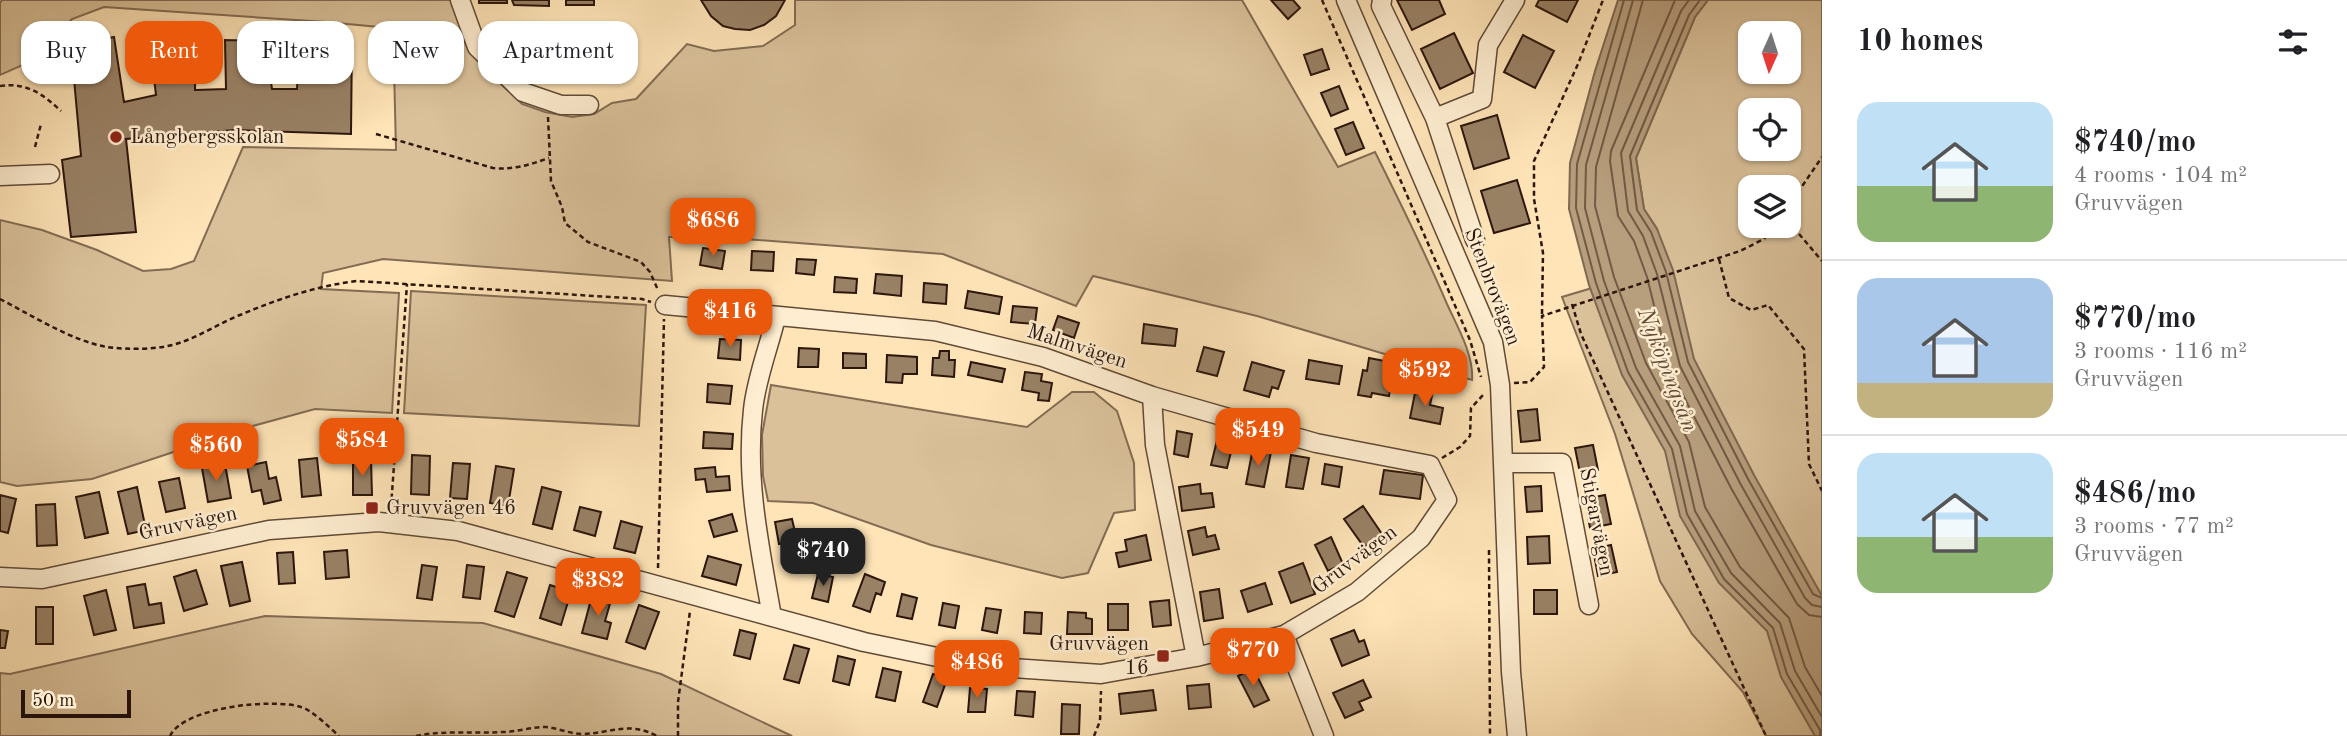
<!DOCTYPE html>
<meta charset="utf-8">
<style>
body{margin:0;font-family:"Old Standard TT",serif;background:#f6f6f6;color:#202124;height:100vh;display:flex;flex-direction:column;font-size:26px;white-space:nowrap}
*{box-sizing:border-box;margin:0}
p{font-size:23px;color:#757577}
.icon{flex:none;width:38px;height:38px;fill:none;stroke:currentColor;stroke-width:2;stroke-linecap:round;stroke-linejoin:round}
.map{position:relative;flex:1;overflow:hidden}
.details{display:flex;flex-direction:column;background:#fff;width:525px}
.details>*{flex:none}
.hud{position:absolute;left:21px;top:21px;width:665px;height:63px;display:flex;gap:14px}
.needle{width:46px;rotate:183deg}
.buttons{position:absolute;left:1738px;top:21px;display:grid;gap:14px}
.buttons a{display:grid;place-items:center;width:63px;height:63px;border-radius:14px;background:#fff;box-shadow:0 2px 5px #0004;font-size:35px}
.scale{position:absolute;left:21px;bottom:18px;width:110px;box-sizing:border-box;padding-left:7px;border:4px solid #2c160c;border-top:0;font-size:19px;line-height:24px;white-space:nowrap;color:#2c160c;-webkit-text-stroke:5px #feedd0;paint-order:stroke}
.price{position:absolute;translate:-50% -60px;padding:0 16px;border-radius:14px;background:#ea580c;color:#fff;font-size:23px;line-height:46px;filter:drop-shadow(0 2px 4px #0008)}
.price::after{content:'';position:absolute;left:50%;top:42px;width:21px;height:16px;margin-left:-10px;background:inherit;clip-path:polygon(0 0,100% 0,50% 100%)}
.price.on{background:#222;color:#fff}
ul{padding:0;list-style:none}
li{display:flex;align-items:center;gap:21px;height:175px;padding:0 35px}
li+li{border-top:2px solid #e0e0e0}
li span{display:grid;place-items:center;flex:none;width:196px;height:140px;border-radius:21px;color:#555}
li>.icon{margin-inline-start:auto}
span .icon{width:84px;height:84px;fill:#fffc;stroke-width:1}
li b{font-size:30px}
h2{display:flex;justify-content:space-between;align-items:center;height:84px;padding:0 35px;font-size:30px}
.pill{padding:0 24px;border-radius:21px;background:#fff;box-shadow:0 2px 5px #0004;font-size:24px;line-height:63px}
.pill.on{background:#ea580c;color:#fff}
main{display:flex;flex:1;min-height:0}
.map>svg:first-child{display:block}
.green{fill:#dac19a;stroke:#836c53;stroke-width:2;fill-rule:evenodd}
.water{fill:#b79e7d;stroke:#7f6850;stroke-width:2}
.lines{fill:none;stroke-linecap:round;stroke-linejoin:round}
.shore{stroke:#725a44;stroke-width:2}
.building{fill:#998165;stroke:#2c160c;stroke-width:2}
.minor-casing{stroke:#604a37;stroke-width:21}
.path{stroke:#2c160c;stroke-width:2.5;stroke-dasharray:5 3.5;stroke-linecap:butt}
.minor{stroke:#feedd0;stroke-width:18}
.poi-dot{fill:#8f2418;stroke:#feedd0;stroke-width:2.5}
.labels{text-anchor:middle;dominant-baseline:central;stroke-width:5;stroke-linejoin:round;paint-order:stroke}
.poi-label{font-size:21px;fill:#2c160c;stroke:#feedd0;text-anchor:start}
.street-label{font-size:21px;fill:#2c160c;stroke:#feedd0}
.water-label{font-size:23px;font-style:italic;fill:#644c39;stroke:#feedd0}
</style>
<main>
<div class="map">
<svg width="1822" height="736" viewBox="0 0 1822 736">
<rect width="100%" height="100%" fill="#fee4b7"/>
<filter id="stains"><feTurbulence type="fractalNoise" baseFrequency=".00286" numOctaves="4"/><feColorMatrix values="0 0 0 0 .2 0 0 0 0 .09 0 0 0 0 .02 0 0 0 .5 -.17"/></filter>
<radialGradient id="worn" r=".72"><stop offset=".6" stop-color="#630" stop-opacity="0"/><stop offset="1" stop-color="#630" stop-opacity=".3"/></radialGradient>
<!-- green -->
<path class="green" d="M 2,0 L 451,0 L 466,45 L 493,76 L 522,104 L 545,112 L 572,117 L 594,114 L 612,103 L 636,99 L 687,44 L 714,51 L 763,46 L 795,25 L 795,0 L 1242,0 L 1338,167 L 1375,152 C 1400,202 1425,252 1447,304 C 1457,326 1474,355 1472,380 L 1257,316 L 1093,276 L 1076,306 L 943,254 L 706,236 L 669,237 L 672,281 L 383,259 L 323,273 L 321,289 L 399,293 L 392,413 L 315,409 L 249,427 L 92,479 L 17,486 L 0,482 L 0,220 L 42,230 L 97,250 L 143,271 L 171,269 L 194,261 L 243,147 L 396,150 L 394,68 L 379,27 L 326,22 L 104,7 L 72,19 L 34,60 L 0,75 L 0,3 Z
M 1708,0 L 1822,0 L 1822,736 L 1766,736 L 1743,692 L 1692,634 L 1660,581 L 1615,434 L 1562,297 L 1666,266 L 1657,229 L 1644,209 L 1636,158 L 1695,17 ZM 1750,33 L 1788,33 L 1788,72 L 1750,72 ZM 1750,110 L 1788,110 L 1788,149 L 1750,149 ZM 1750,187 L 1788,187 L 1788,226 L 1750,226 Z
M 411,291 L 646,305 L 639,426 L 404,413 Z
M 771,385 L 1027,427 L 1072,392 L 1094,392 L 1117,411 L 1134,463 L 1135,510 L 1114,513 L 1088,573 L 1062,578 L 931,545 L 813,503 L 768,501 L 763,476 L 762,435 Z
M 265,616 L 483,623 L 661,674 L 792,736 L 0,736 L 0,673 L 10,674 Z"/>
<!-- water -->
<path class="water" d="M 1618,0 L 1708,0 L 1695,17 L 1636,158 L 1644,209 L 1657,229 L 1673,270 L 1694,359 L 1754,475 L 1822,596 L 1822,736 L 1815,736 L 1781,677 L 1767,631 L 1719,583 L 1680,516 L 1665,451 L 1622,375 L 1589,285 L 1569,209 L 1570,163 L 1595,71 Z"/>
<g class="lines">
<!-- shore -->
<path class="shore" d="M 1624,0 L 1577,164 L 1576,208 L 1596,283 L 1628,372 L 1672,449 L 1687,514 L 1724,579 L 1773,628 L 1787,674 L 1820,730 L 1820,736
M 1633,0 L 1586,165 L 1585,208 L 1604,281 L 1636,368 L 1680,446 L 1695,511 L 1731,573 L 1780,623 L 1795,671 L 1822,717
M 1643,0 L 1596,167 L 1595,206 L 1614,277 L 1646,363 L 1689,442 L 1705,507 L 1740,567 L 1789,618 L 1805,667 L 1822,696
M 1675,0 L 1611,151 L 1610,161 L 1618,216 L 1634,241 L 1647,277 L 1670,370 L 1731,488 L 1797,604 L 1809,615 L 1822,617
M 1689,0 L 1681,11 L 1621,153 L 1628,211 L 1643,236 L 1657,274 L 1680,366 L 1740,483 L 1805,598 L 1812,605 L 1822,607
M 1700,0 L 1689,15 L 1630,156 L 1637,210 L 1651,232 L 1666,272 L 1688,362 L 1748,479 L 1813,594 L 1822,598"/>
</g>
<!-- building -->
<path class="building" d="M 479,0 L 507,0 L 507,3 L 479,3 Z
M 512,0 L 549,0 L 549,6 L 514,5 Z
M 566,0 L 594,0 L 594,5 L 566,5 Z
M 701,0 L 785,0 L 776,16 L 764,25 L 750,30 L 735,29 L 723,26 L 711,16 Z
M 1271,0 L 1293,0 L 1300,8 L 1288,19 Z
M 1397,0 L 1439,0 L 1445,14 L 1412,30 Z
M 1539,0 L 1578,0 L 1567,22 L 1536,6 Z
M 515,33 L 598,44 L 595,66 L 512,55 Z
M 1454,33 L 1473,73 L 1440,89 L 1421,49 Z
M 300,34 L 352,38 L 351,134 L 235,130 L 126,139 L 136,232 L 71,237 L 62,160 L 81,156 L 71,46 L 114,37 L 124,102 L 156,95 L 150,46 L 196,40 L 195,90 L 226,89 L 225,40 L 265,41 L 272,89 L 297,89 Z
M 1523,35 L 1554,51 L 1535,88 L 1504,72 Z
M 1322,49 L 1329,69 L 1311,75 L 1304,55 Z
M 1339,86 L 1348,109 L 1331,116 L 1321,93 Z
M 1497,115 L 1509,158 L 1474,169 L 1461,126 Z
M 1353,122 L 1364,148 L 1346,155 L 1335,129 Z
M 1517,180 L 1530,223 L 1494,233 L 1481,191 Z
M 703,248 L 725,251 L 722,269 L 700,265 Z
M 752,251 L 774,252 L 773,271 L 751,270 Z
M 797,259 L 816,260 L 814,275 L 796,273 Z
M 876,274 L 902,276 L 901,296 L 874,293 Z
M 835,277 L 857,279 L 856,293 L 834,292 Z
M 924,283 L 947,285 L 946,304 L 923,302 Z
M 968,291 L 1002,297 L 999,314 L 965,308 Z
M 1013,306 L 1037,308 L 1035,324 L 1011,322 Z
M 1058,316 L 1079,323 L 1074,338 L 1053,330 Z
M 1144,324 L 1177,329 L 1175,346 L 1142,343 Z
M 720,339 L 741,340 L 740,360 L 718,358 Z
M 1204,347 L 1224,352 L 1217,376 L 1197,371 Z
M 799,348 L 819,349 L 818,367 L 798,367 Z
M 940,351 L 949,351 L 949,360 L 955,360 L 954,377 L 932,375 L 933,358 L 939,358 Z
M 843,353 L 866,354 L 866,368 L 843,368 Z
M 887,355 L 917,357 L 917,374 L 903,374 L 902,383 L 886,382 Z
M 1369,358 L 1395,363 L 1389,396 L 1372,393 L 1371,397 L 1358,395 L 1363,370 L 1367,371 Z
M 1309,360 L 1342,366 L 1339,384 L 1306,379 Z
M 971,362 L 1005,369 L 1002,382 L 968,375 Z
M 1252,362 L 1284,371 L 1278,389 L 1272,387 L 1269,397 L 1244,390 Z
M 1025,372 L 1042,374 L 1041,381 L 1052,383 L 1049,401 L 1038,400 L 1039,393 L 1022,390 Z
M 708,384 L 732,386 L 730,404 L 707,402 Z
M 1416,388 L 1433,391 L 1430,405 L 1443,408 L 1440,424 L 1410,418 Z
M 1537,409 L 1540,440 L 1521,442 L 1518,411 Z
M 1177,431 L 1192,434 L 1188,457 L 1174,454 Z
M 704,432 L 733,434 L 732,449 L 703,448 Z
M 1219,432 L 1235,436 L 1227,468 L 1211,465 Z
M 1593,445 L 1598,470 L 1580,473 L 1575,448 Z
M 1253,448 L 1271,452 L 1264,487 L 1246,484 Z
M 412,455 L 430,456 L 429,495 L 411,494 Z
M 1291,455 L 1309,458 L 1303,489 L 1286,487 Z
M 317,458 L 321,495 L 302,497 L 299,460 Z
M 371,460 L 372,495 L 353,495 L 353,461 Z
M 266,462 L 269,479 L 276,477 L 281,500 L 264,504 L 261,490 L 252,492 L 247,466 Z
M 453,463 L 470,464 L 467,499 L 450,498 Z
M 225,464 L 231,498 L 208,502 L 202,468 Z
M 1325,464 L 1342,467 L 1339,487 L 1322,484 Z
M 496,466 L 514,469 L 508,506 L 490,503 Z
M 715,467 L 716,477 L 729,476 L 730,490 L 707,492 L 705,479 L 696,480 L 695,469 Z
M 1384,470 L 1423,475 L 1420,499 L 1380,494 Z
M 179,478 L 185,508 L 166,512 L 159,482 Z
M 1200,484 L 1201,494 L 1212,493 L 1214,507 L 1182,511 L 1179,487 Z
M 1541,486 L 1542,511 L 1527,512 L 1525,487 Z
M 137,487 L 146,530 L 128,534 L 118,492 Z
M 542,487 L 561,492 L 552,529 L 533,524 Z
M 99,492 L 108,533 L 85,538 L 76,497 Z
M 0,495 L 16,499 L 8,533 L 0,531 Z
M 1605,495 L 1611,524 L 1590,528 L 1585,499 Z
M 55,504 L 57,545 L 37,546 L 36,505 Z
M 1363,506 L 1382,534 L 1364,547 L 1344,519 Z
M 580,507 L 601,512 L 595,536 L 574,530 Z
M 732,514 L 737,531 L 714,537 L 709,521 Z
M 792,519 L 797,541 L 779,544 L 775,522 Z
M 621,521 L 642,527 L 635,553 L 614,548 Z
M 1205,527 L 1207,537 L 1215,535 L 1219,549 L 1193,555 L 1188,531 Z
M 1146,535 L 1151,560 L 1119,567 L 1116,553 L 1127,551 L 1125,540 Z
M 1549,536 L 1550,563 L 1528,564 L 1527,537 Z
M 1331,537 L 1343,564 L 1328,571 L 1315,545 Z
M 1611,545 L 1617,572 L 1598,576 L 1593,549 Z
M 347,550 L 349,577 L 326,579 L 324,552 Z
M 293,552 L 295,583 L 279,584 L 277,553 Z
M 708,556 L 741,565 L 736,585 L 702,576 Z
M 242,562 L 250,601 L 230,606 L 221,566 Z
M 1303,563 L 1315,594 L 1291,603 L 1279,572 Z
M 422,565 L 437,567 L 432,600 L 417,598 Z
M 467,565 L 484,567 L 480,599 L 463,597 Z
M 196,570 L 207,604 L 184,611 L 174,577 Z
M 507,572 L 527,578 L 514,617 L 495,611 Z
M 818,574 L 833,577 L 828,602 L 812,598 Z
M 865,574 L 885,582 L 881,595 L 876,593 L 870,612 L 853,606 Z
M 1265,583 L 1272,604 L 1248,612 L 1241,591 Z
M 145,584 L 149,605 L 161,603 L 164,623 L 134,628 L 127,587 Z
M 550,585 L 571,592 L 561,625 L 540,618 Z
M 1219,589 L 1223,618 L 1204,621 L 1200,592 Z
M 106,590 L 116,630 L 94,635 L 84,596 Z
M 1534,590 L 1557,590 L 1557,614 L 1534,614 Z
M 902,594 L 917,598 L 912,619 L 897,616 Z
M 592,596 L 611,600 L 605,621 L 611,623 L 607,639 L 582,633 Z
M 1169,600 L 1171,625 L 1153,627 L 1150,602 Z
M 943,603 L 959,606 L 955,628 L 939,625 Z
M 1108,604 L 1128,604 L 1128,630 L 1108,630 Z
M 639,605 L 659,612 L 645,649 L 626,642 Z
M 36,607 L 53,607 L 53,644 L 36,644 Z
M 986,608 L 1001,610 L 997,633 L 982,630 Z
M 1025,612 L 1042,613 L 1041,634 L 1024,633 Z
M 1068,612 L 1086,613 L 1086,618 L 1092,619 L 1092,634 L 1067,634 Z
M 0,630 L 8,631 L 5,648 L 0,648 Z
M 740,630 L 756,634 L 750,659 L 734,655 Z
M 1354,630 L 1359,642 L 1364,640 L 1369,655 L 1342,666 L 1331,639 Z
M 794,645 L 809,649 L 799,683 L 784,679 Z
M 838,656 L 855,660 L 849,685 L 833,681 Z
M 883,668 L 901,672 L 895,701 L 876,697 Z
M 1253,668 L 1269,700 L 1254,707 L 1238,676 Z
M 933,674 L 947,679 L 937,707 L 923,702 Z
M 1363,680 L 1371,697 L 1359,702 L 1363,710 L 1345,718 L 1333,693 Z
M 1209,684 L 1211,707 L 1189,709 L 1187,686 Z
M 970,688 L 987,689 L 985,712 L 968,712 Z
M 1153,690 L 1156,710 L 1121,714 L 1119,694 Z
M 1017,691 L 1035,692 L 1033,717 L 1015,715 Z
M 1062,704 L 1080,705 L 1079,734 L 1061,734 Z"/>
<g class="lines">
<!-- minor casing -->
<g class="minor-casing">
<path id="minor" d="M 460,0 L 477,47 L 523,92 L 561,105 L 589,105
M 1346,0 L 1493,342 L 1500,385 L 1511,672 L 1517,736
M 1382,0 L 1381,6 L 1435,118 L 1475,240
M 1435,118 L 1482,99 L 1488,45 L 1515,0
M 0,176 L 50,174
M 1152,396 L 1155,445 L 1196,657
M 1505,463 L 1562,463 L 1589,605
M 0,577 L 42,579 L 269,530 L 379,522 L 458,531 L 864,642 L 981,666 L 1101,674 L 1196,657 L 1284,635 L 1357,592 L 1421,538 L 1447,500 L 1430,465 L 1316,443 L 1152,396 L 1043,357 L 935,331 L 665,305
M 772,617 C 760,548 745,480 753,410 C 756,379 769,347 776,317
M 1284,635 L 1324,736"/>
</g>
<!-- path -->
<path class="path" d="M 1322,0 L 1470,340 L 1481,377
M 0,86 C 26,82 43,94 61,111
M 548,117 L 551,181 L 562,207 L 565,223 L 588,242 L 641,262 L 650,272 L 658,290
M 376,134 L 493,168 C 513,170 529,165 549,158
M 35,147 L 41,124
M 1788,207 L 1822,157
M 1788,221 L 1822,261
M 1719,259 L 1729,298 L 1751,310 L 1768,305 L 1804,349 L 1809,464 L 1822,491
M 0,299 C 31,315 72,341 107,347 C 129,350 161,350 182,342 C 202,335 220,323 240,315 C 278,299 316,286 357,281 L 642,299 L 651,302
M 1572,304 L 1581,334 L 1766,736
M 1542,314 L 1543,253 L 1534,199 L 1534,161 L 1578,64 L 1603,0
M 1514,383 L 1530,382 L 1544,367 L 1542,316 L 1740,251 L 1764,239 L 1774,226
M 1442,458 L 1460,447 L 1470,436 L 1471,408 L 1483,395
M 391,507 L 407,284
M 1489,550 L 1490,736
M 658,568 L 664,319
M 170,736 C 184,707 272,698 301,707 C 312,710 330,728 339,736
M 416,736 C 444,730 474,734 502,732 C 517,732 531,727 546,727 C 558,728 570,734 583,734 C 611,733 629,721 657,736
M 678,736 L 678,702 L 690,611
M 1094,736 L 1100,721 L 1101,691"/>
<!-- minor -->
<use href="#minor" class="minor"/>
</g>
<!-- markers -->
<g class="poi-dot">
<circle cx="116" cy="137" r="7"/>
<rect x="365" y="501" width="14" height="14" rx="3.5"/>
<rect x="1156" y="649" width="14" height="14" rx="3.5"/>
</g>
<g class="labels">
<!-- poi labels -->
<g class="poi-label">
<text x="130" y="137">Långbergsskolan</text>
<text x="386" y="508">Gruvvägen 46</text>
<text x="1149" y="644" text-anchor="end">Gruvvägen<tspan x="1149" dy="24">16</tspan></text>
</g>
<!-- street labels -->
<g class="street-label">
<text transform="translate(1492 287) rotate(69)">Stenbrovägen</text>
<text transform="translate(1077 347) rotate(18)">Malmvägen</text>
<text transform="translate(1596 522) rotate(79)">Stigarvägen</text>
<text transform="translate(188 524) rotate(-12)">Gruvvägen</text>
<text transform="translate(1355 560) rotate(-37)">Gruvvägen</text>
</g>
<!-- water labels -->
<g class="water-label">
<text transform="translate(1667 370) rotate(69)">Nyköpingsån</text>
</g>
</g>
<rect width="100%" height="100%" filter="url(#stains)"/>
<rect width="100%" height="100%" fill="url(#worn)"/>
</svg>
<div class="buttons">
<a><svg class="needle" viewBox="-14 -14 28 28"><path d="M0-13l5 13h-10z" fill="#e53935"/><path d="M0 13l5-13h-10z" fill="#757577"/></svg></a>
<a><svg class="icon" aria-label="locate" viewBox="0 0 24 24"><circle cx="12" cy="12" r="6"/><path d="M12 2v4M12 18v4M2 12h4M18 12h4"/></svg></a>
<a><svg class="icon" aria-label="layers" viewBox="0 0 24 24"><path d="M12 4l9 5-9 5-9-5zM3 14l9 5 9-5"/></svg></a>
</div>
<div class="scale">50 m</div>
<b class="price" style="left:713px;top:258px">$686</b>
<b class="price" style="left:730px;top:349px">$416</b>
<b class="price" style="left:1425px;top:408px">$592</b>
<b class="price" style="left:1258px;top:468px">$549</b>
<b class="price" style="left:362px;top:478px">$584</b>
<b class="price" style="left:216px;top:483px">$560</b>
<b class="price on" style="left:823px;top:588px">$740</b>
<b class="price" style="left:598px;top:618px">$382</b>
<b class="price" style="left:1253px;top:688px">$770</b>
<b class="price" style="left:977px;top:700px">$486</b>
<div class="hud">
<a class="pill">Buy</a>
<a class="pill on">Rent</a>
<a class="pill">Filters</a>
<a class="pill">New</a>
<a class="pill">Apartment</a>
</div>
</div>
<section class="details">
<h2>10 homes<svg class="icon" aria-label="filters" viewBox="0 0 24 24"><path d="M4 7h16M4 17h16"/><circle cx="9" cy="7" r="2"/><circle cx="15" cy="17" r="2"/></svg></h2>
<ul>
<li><span style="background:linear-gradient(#bfe0f5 60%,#8fb573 0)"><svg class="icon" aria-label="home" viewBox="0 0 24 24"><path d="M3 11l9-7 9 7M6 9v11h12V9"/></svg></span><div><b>$740/mo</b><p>4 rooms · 104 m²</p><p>Gruvvägen</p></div></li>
<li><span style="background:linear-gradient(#a9c7e8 75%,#c2b280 0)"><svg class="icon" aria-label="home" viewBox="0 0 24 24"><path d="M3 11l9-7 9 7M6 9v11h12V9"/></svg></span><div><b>$770/mo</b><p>3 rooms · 116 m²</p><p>Gruvvägen</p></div></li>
<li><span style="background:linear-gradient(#bfe0f5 60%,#8fb573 0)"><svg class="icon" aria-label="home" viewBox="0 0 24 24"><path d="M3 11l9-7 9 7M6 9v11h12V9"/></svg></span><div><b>$486/mo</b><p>3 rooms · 77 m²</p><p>Gruvvägen</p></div></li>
</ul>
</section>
</main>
